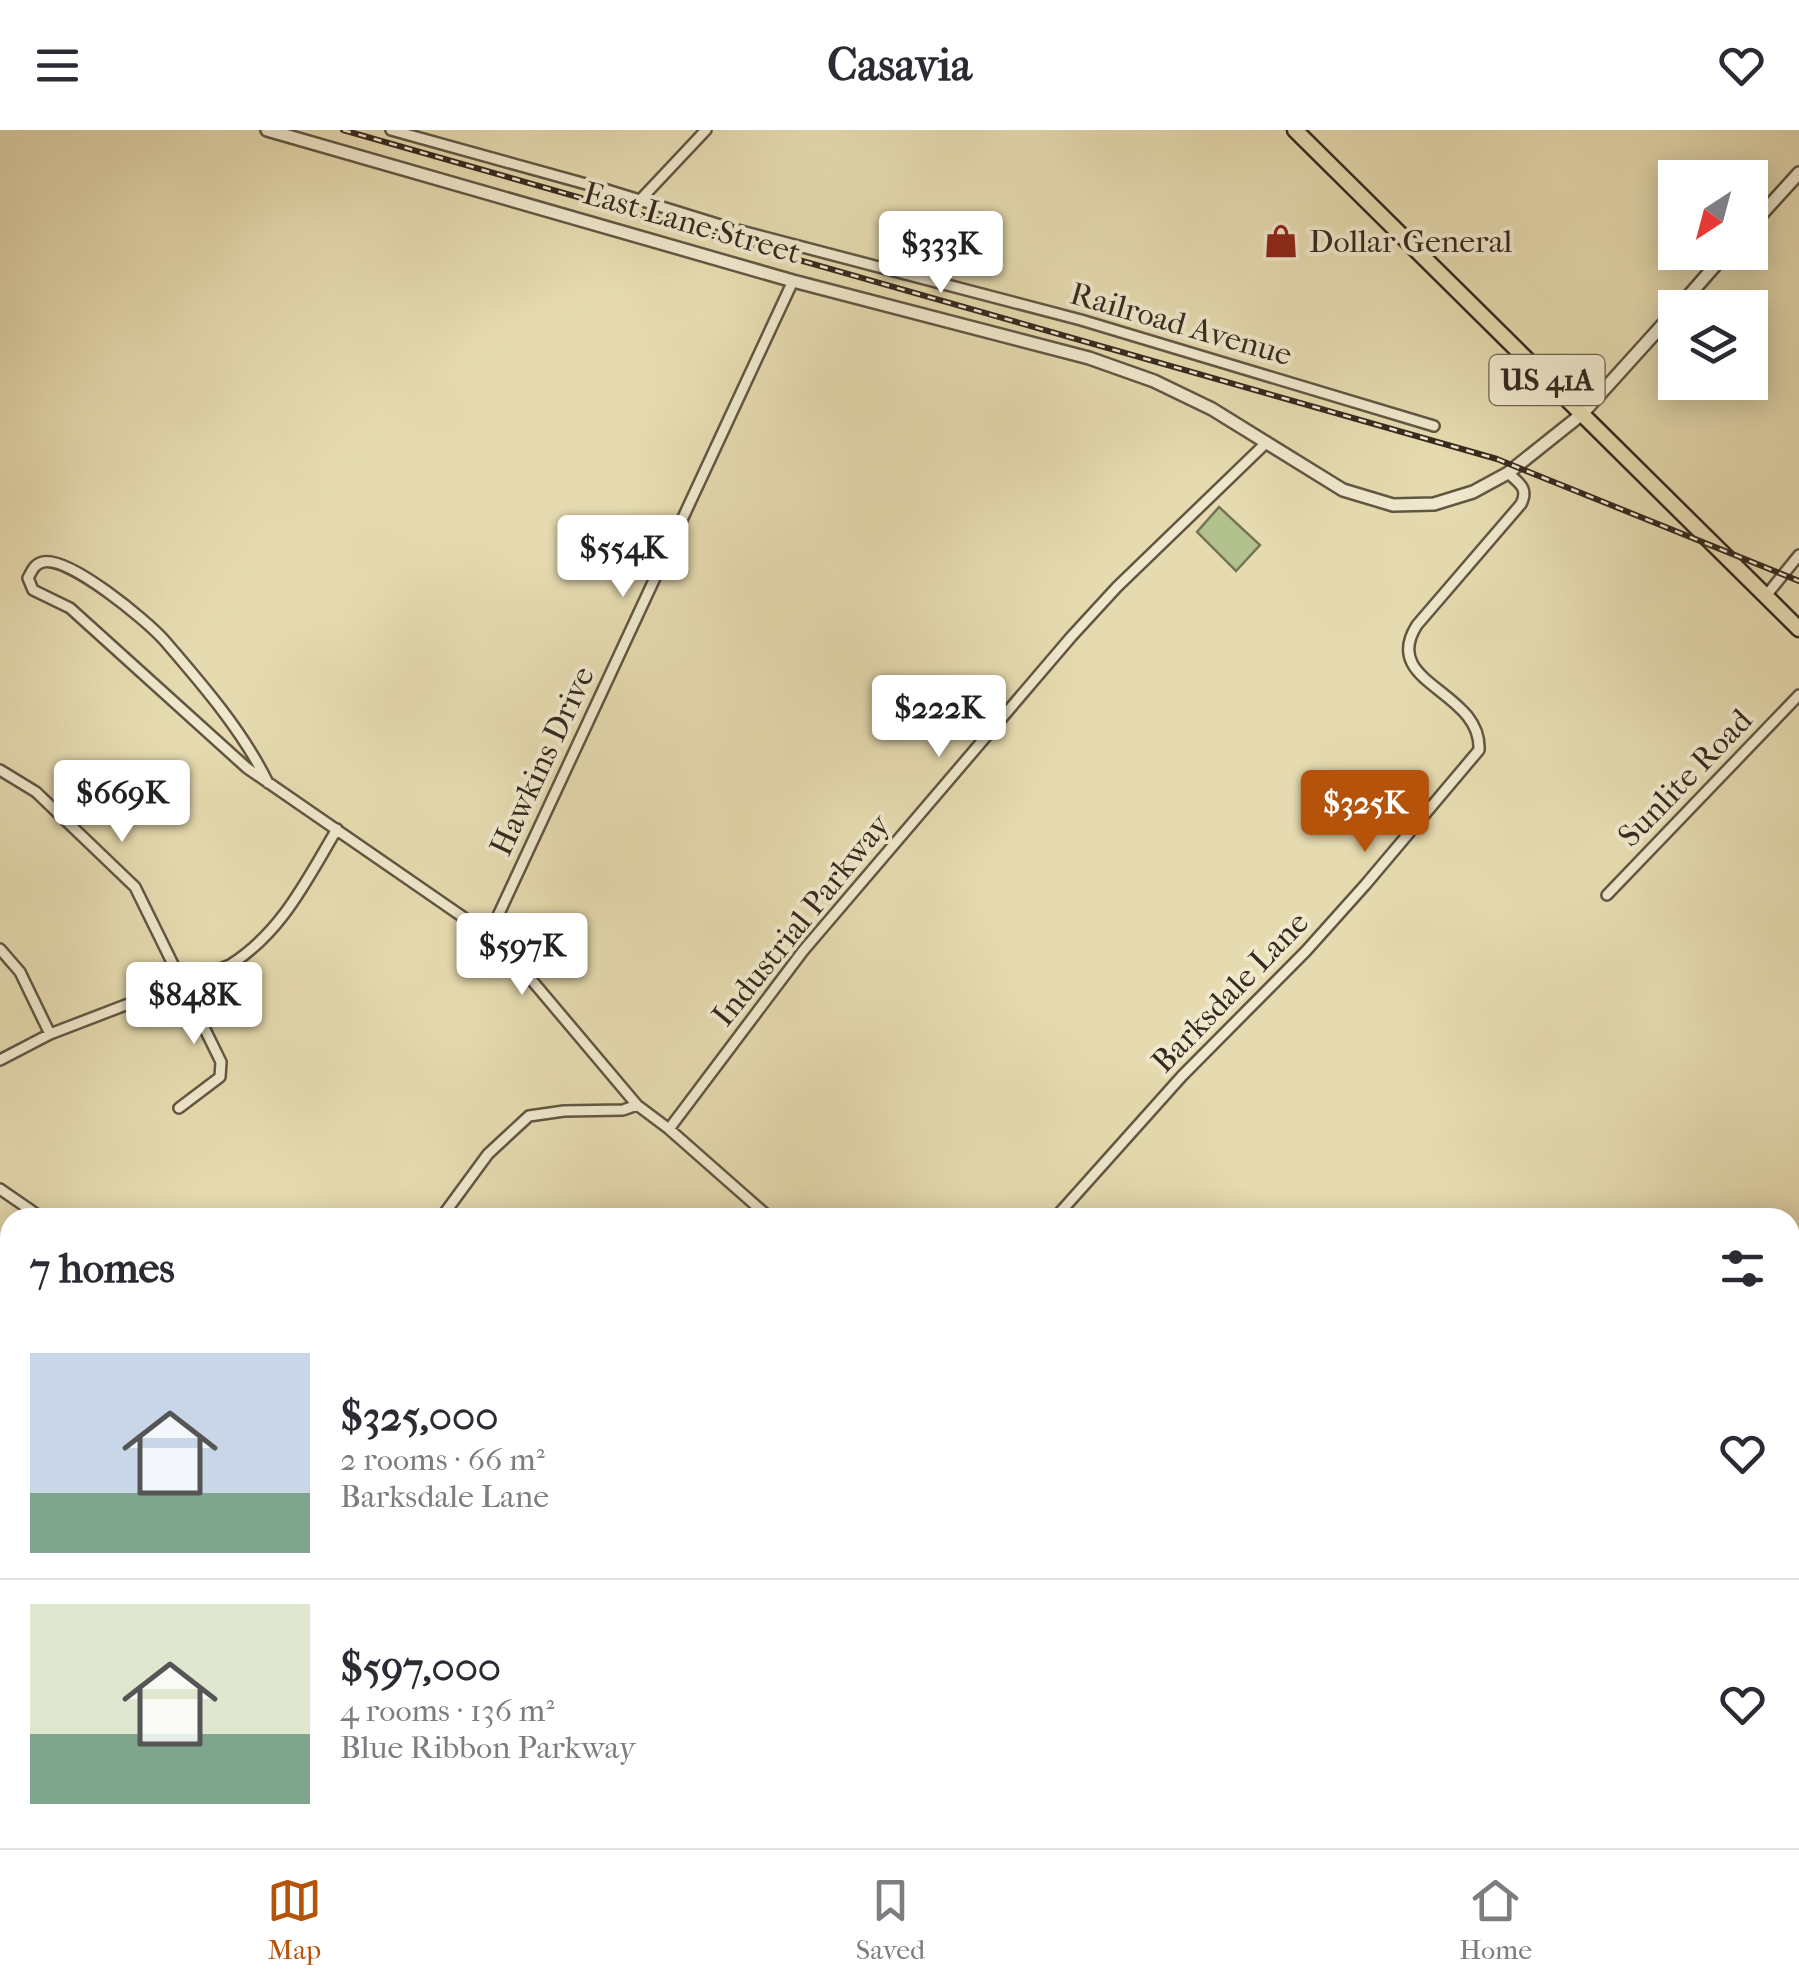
<!DOCTYPE html>
<meta charset="utf-8">
<style>
body{margin:0;font-family:"IM FELL French Canon",serif;background:#f2f2f3;color:#2b2b33;height:100vh;display:flex;flex-direction:column;font-size:38px;white-space:nowrap}
*{box-sizing:border-box;margin:0}
p{font-size:32px;color:#7c7c81}
.icon{flex:none;width:55px;height:55px;fill:none;stroke:currentColor;stroke-width:2;stroke-linecap:round;stroke-linejoin:round}
.map{position:relative;flex:1;overflow:hidden}
.sheet{position:absolute;left:0px;top:1078px;width:1800px;height:642px;display:flex;flex-direction:column;background:#fff;border-radius:30px 30px 0 0;box-shadow:0 5px 25px #0003}
.sheet>*{flex:none}
.needle{width:65px;rotate:216deg}
.tools{position:absolute;left:1658px;top:30px;display:grid;gap:20px}
.tools a{display:grid;place-items:center;width:110px;height:110px;border-radius:0px;background:#fff;box-shadow:0 5px 25px #0003;font-size:50px}
.price{position:absolute;translate:-50% -85px;padding:0 22px;border-radius:10px;background:#fff;color:#222;font-size:32px;line-height:65px;filter:drop-shadow(0 2px 5px #0008)}
.price::after{content:'';position:absolute;left:50%;top:60px;width:30px;height:22px;margin-left:-15px;background:inherit;clip-path:polygon(0 0,100% 0,50% 100%)}
.price.active{background:#b45309;color:#fff}
ul{padding:0;list-style:none}
li{display:flex;align-items:center;gap:30px;height:250px;padding:0 30px}
li+li{border-top:2px solid #e1e1e2}
li span{display:grid;place-items:center;flex:none;width:280px;height:200px;border-radius:0px;color:#555}
li>.icon{margin-inline-start:auto}
span .icon{width:120px;height:120px;fill:#fffc;stroke-width:1}
li b{font-size:42px}
h2{display:flex;justify-content:space-between;align-items:center;height:120px;padding:0 30px;font-size:42px}
header{display:flex;justify-content:space-between;align-items:center;height:130px;padding:0 30px;background:#fff;font-size:45px;font-weight:800}
.tabs{display:flex;justify-content:space-around;align-items:center;height:140px;border-top:2px solid #e1e1e2;background:#fff;font-size:28px;color:#7c7c81}
.tabs a{display:grid;justify-items:center;gap:5px}
.tabs .active{color:#b45309}
.map>svg:first-child{display:block}
.green{fill:#b2c18d;stroke:#747556;stroke-width:2.5}
.lines{fill:none;stroke-linecap:round;stroke-linejoin:round}
.minor-casing{stroke:#625643;stroke-width:14}
.tertiary-casing{stroke:#625643;stroke-width:16}
.primary-casing{stroke:#36291f;stroke-width:19}
.minor{stroke:#efe8cc;stroke-width:9}
.tertiary{stroke:#efe8cc;stroke-width:11}
.primary{stroke:#e6dbb0;stroke-width:14}
.rail-casing{stroke:#36291f;stroke-width:6}
.rail{stroke:#efe8cc;stroke-width:2.5;stroke-dasharray:8;stroke-linecap:butt}
.labels{text-anchor:middle;dominant-baseline:central;stroke-width:8;stroke-linejoin:round;paint-order:stroke}
.shield{fill:#efe8cc;stroke:#6e6253;stroke-width:2.5}
.shield-label{font-size:30px;font-weight:bold;fill:#36291f}
.street-label{font-size:32px;fill:#36291f;stroke:#efe8cc}
.poi-label{font-size:32px;fill:#36291f;stroke:#efe8cc;text-anchor:start}
</style>
<header><svg class="icon" aria-label="menu" viewBox="0 0 24 24"><path d="M4 6h16M4 12h16M4 18h16"/></svg>Casavia<svg class="icon" aria-label="heart" viewBox="0 0 24 24"><path d="M12 20l-8-8c-3-5 5-10 8-4 3-6 11-1 8 4z"/></svg></header>
<div class="map">
<svg width="1799" height="1718" viewBox="0 0 1799 1718">
<rect width="100%" height="100%" fill="#e6dbb0"/>
<filter id="stains"><feTurbulence type="fractalNoise" baseFrequency=".002" numOctaves="4"/><feColorMatrix values="0 0 0 0 .2 0 0 0 0 .09 0 0 0 0 .02 0 0 0 .5 -.17"/></filter>
<radialGradient id="worn" r=".72"><stop offset=".6" stop-color="#630" stop-opacity="0"/><stop offset="1" stop-color="#630" stop-opacity=".3"/></radialGradient>
<!-- green -->
<path class="green" d="M 1219,377 L 1260,415 L 1236,441 L 1197,402 Z"/>
<g class="lines">
<!-- minor casing -->
<g class="minor-casing">
<path id="minor" d="M 391,0 L 604,59 L 730,98 L 1081,190 L 1434,296
M 641,69 L 706,0
M 1765,467 L 1799,425
M 0,640 L 36,662 L 135,757 L 221,932 L 220,947 L 179,978
M 268,653 C 243,601 201,553 164,510 C 146,490 69,426 43,432 C 34,434 32,441 28,448 L 33,460 L 70,478 L 247,638 L 489,805 L 513,828 L 637,975 L 669,999 L 770,1088
M 1607,765 L 1799,565
M 489,805 L 793,151
M 0,819 L 20,842 L 50,904
M 0,930 L 50,904 L 230,835 C 282,802 306,751 337,699
M 669,999 L 803,821 L 1071,507 L 1117,457 L 1267,312
M 0,1059 L 42,1088
M 441,1088 L 488,1024 L 529,986 L 564,981 L 623,980 L 637,975
M 1055,1088 L 1182,946 L 1306,821 L 1366,754 L 1479,620 C 1482,560 1379,554 1417,495 L 1521,374 C 1529,358 1519,353 1508,343
M 1790,1214 L 1799,1127
M 0,1254 L 10,1241
M 8,1415 L 10,1416
M 0,1595 L 10,1583
M 399,1710 L 404,1718
M 701,1710 L 712,1718
M 1457,1710 L 1466,1718
M 457,1718 L 475,1710
M 953,1718 L 960,1710
M 1189,1718 L 1196,1710 L 1205,1718"/>
</g>
<!-- tertiary casing -->
<g class="tertiary-casing">
<path id="tertiary" d="M 267,0 L 793,151 L 1089,228 L 1154,251 L 1212,279 L 1343,360 L 1393,375 L 1434,374 L 1473,362 L 1508,343 L 1582,284 L 1675,181
M 1750,97 L 1799,43
M 1678,178 L 1727,122
M 1790,1131 L 1799,1130
M 0,1631 L 10,1640"/>
</g>
<!-- primary casing -->
<g class="primary-casing">
<path id="primary" d="M 1295,0 L 1799,499"/>
</g>
<!-- minor -->
<use href="#minor" class="minor"/>
<!-- tertiary -->
<use href="#tertiary" class="tertiary"/>
<!-- primary -->
<use href="#primary" class="primary"/>
<!-- rail casing -->
<g class="rail-casing">
<path id="rail" d="M 343,0 L 1497,329 L 1799,451"/>
</g>
<!-- rail -->
<use href="#rail" class="rail"/>
</g>
<!-- icons -->
<defs>
<g id="shop-bare" transform="scale(2.7)"><path d="M-5-2.5h2.3a2.7 3.5 0 0 1 5.4 0H5L5.5 6h-11ZM-1.5-2.5h3a1.5 2.3 0 0 0-3 0Z" fill="#8f2418" stroke="#efe8cc" stroke-width="2.5" paint-order="stroke"/></g>
</defs>
<g fill-rule="evenodd">
<use href="#shop-bare" x="1281" y="111"/>
</g>
<g class="labels">
<!-- shield labels -->
<rect class="shield" x="1489.5" y="225" width="115" height="50" rx="8"/>
<g class="shield-label">
<text x="1547" y="250">US 41A</text>
</g>
<!-- street labels -->
<g class="street-label">
<text transform="translate(692 93) rotate(16)">East Lane Street</text>
<text transform="translate(1181 194) rotate(16)">Railroad Avenue</text>
<text transform="translate(542 631) rotate(-65)">Hawkins Drive</text>
<text transform="translate(1685 648) rotate(-46)">Sunlite Road</text>
<text transform="translate(801 790) rotate(-51)">Industrial Parkway</text>
<text transform="translate(1230 862) rotate(-46)">Barksdale Lane</text>
</g>
<!-- poi labels -->
<g class="poi-label">
<text x="1309" y="111">Dollar General</text>
</g>
</g>
<rect width="100%" height="100%" filter="url(#stains)"/>
<rect width="100%" height="100%" fill="url(#worn)"/>
</svg>
<div class="tools">
<a><svg class="needle" viewBox="-14 -14 28 28"><path d="M0-13l5 13h-10z" fill="#e53935"/><path d="M0 13l5-13h-10z" fill="#7c7c81"/></svg></a>
<a><svg class="icon" aria-label="layers" viewBox="0 0 24 24"><path d="M12 4l9 5-9 5-9-5zM3 14l9 5 9-5"/></svg></a>
</div>
<b class="price" style="left:941px;top:166px">$333K</b>
<b class="price" style="left:623px;top:470px">$554K</b>
<b class="price" style="left:939px;top:630px">$222K</b>
<b class="price" style="left:122px;top:715px">$669K</b>
<b class="price active" style="left:1365px;top:725px">$325K</b>
<b class="price" style="left:522px;top:868px">$597K</b>
<b class="price" style="left:194px;top:917px">$848K</b>
<section class="sheet">
<h2>7 homes<svg class="icon" aria-label="filters" viewBox="0 0 24 24"><path d="M4 7h16M4 17h16"/><circle cx="9" cy="7" r="2"/><circle cx="15" cy="17" r="2"/></svg></h2>
<ul>
<li><span style="background:linear-gradient(#c9d6e8 70%,#7fa58c 0)"><svg class="icon" aria-label="home" viewBox="0 0 24 24"><path d="M3 11l9-7 9 7M6 9v11h12V9"/></svg></span><div><b>$325,000</b><p>2 rooms · 66 m²</p><p>Barksdale Lane</p></div><svg class="icon" aria-label="heart" viewBox="0 0 24 24"><path d="M12 20l-8-8c-3-5 5-10 8-4 3-6 11-1 8 4z"/></svg></li>
<li><span style="background:linear-gradient(#dfe7d0 65%,#7fa58c 0)"><svg class="icon" aria-label="home" viewBox="0 0 24 24"><path d="M3 11l9-7 9 7M6 9v11h12V9"/></svg></span><div><b>$597,000</b><p>4 rooms · 136 m²</p><p>Blue Ribbon Parkway</p></div><svg class="icon" aria-label="heart" viewBox="0 0 24 24"><path d="M12 20l-8-8c-3-5 5-10 8-4 3-6 11-1 8 4z"/></svg></li>
</ul>
</section>
</div>
<nav class="tabs">
<a class="active"><svg class="icon" aria-label="map" viewBox="0 0 24 24"><path d="M3 6l6-2 6 2 6-2v14l-6 2-6-2-6 2zM9 4v14M15 6v14"/></svg>Map</a>
<a><svg class="icon" aria-label="saved" viewBox="0 0 24 24"><path d="M7 4h10v16l-5-4-5 4z"/></svg>Saved</a>
<a><svg class="icon" aria-label="home" viewBox="0 0 24 24"><path d="M3 11l9-7 9 7M6 9v11h12V9"/></svg>Home</a>
</nav>
